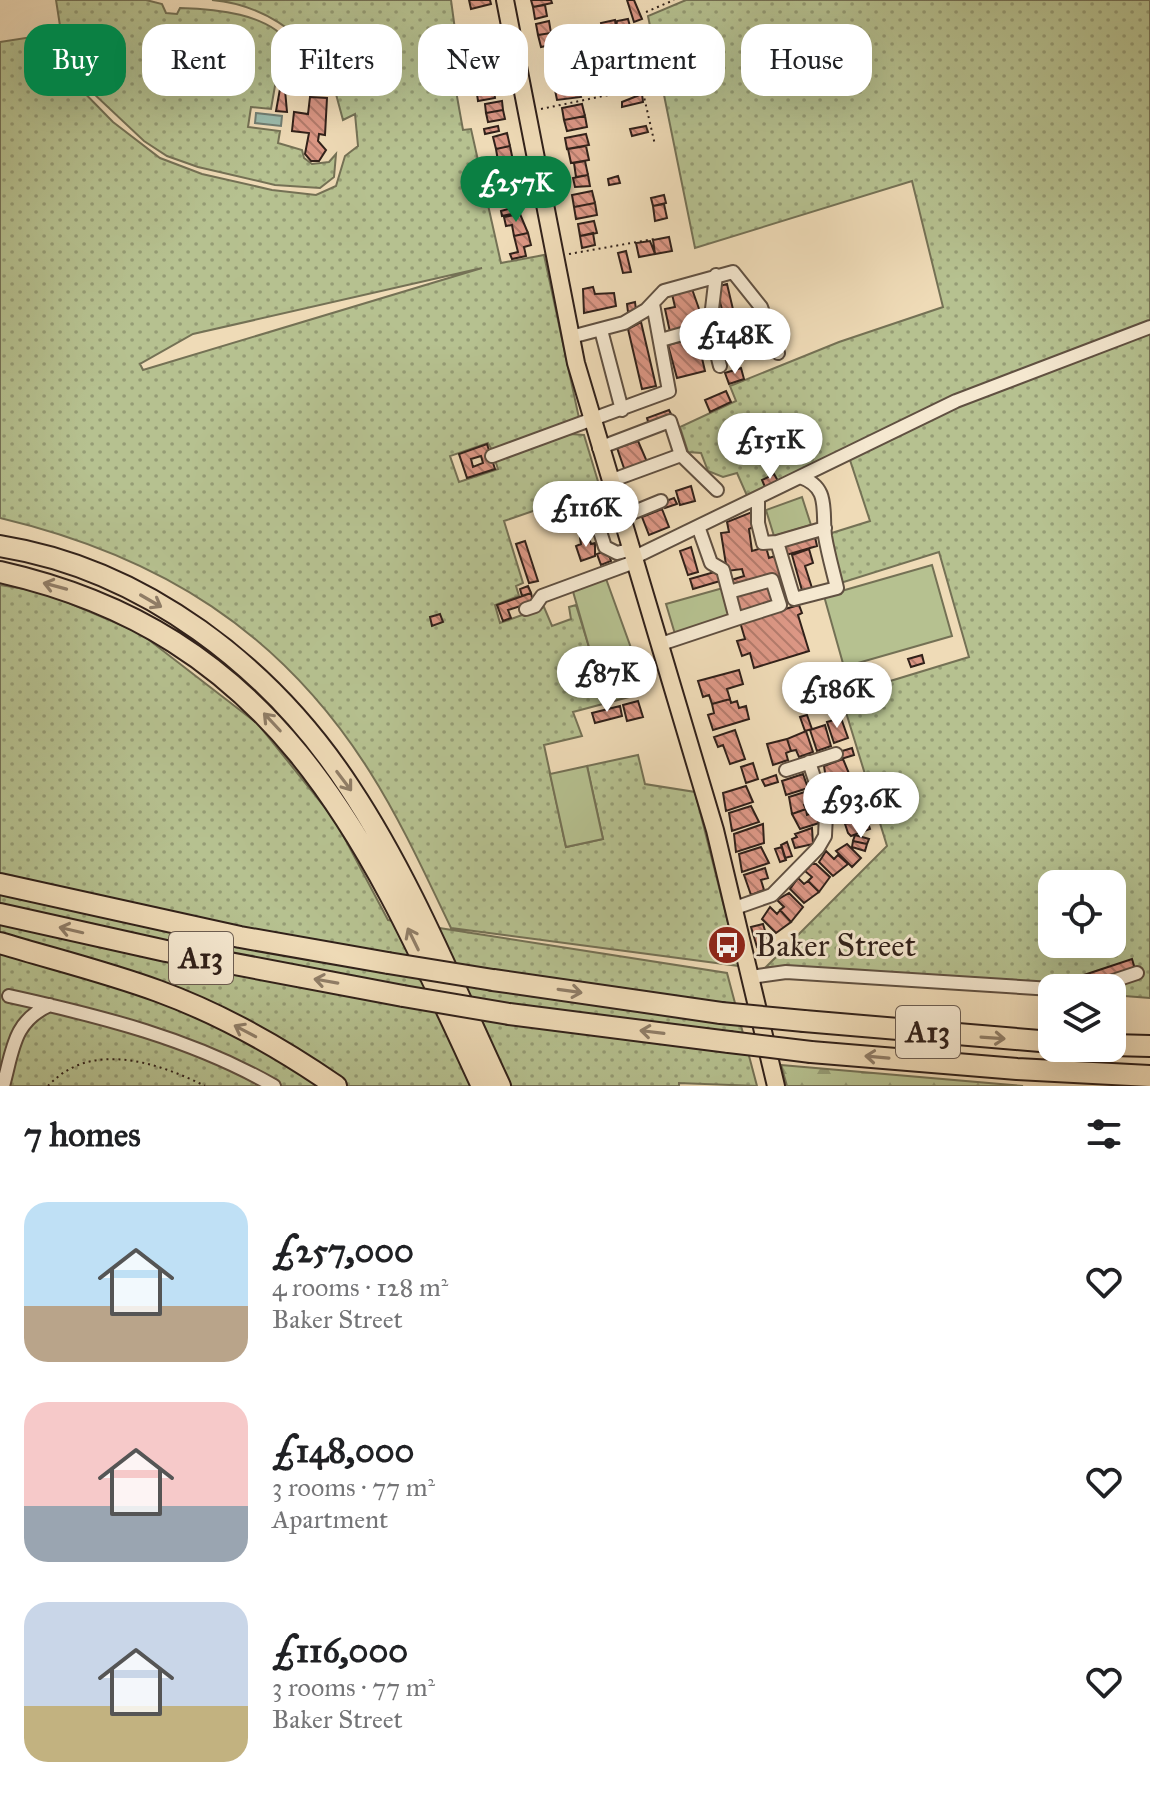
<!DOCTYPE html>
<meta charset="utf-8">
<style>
body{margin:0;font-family:"IM FELL Great Primer",serif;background:#f6f6f6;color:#202124;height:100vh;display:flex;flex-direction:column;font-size:30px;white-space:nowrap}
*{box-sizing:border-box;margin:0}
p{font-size:26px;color:#757577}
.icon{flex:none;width:44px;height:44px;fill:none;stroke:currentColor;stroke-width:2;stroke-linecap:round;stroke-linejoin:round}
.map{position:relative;height:1086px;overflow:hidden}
.details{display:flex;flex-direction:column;background:#fff;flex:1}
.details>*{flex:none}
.hud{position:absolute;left:24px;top:24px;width:1102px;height:72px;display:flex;gap:16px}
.tools{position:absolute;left:1038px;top:870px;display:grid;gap:16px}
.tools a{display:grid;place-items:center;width:88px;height:88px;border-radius:16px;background:#fff;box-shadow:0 8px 32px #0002;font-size:40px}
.price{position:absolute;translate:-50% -68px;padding:0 18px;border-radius:28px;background:#fff;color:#222;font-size:26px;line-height:52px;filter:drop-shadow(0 2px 4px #0008)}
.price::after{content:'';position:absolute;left:50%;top:48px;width:24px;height:18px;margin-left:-12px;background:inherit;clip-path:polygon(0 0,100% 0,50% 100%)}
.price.selected{background:#0b8043;color:#fff}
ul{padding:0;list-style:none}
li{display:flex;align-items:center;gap:24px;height:200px;padding:0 24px}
li span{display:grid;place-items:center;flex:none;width:224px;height:160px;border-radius:24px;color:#555}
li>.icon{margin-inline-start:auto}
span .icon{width:96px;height:96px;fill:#fffc;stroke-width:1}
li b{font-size:34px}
h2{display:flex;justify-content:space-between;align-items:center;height:96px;padding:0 24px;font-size:34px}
.chip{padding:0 28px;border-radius:24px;background:#fff;box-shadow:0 8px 32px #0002;font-size:28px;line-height:72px}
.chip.selected{background:#0b8043;color:#fff}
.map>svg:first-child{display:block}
.grass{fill:url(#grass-dots);stroke:#747155;stroke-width:2;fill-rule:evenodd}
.forest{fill:url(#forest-firs);stroke:#747155;stroke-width:2}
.pitch{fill:#b6c190;stroke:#747155;stroke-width:2}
.water{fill:url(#water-waves);stroke:#707d72;stroke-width:2}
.building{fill:url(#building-back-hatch);stroke:#31211a;stroke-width:2;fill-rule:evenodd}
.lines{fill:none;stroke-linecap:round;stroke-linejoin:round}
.minor-casing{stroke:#605041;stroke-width:16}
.major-casing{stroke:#31211a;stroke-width:20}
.highway-casing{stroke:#31211a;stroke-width:24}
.path{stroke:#31211a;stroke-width:2;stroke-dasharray:2 4;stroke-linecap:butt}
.minor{stroke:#f5e8d0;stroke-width:12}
.major{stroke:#efdbb7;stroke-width:16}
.highway{stroke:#efdbb7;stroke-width:20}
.highway-bridge-casing{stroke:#31211a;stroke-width:24;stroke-linecap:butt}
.highway-bridge{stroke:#efdbb7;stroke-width:20}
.oneway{stroke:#907e68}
.labels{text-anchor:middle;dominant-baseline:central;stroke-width:6;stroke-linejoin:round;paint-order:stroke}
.shield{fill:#f5e8d0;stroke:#6c5d51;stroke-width:2}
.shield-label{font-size:30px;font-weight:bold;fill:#31211a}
.poi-label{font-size:32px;fill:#31211a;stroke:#f5e8d0;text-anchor:start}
</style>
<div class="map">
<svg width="1150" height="1086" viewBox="0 0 1150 1086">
<defs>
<pattern id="grass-dots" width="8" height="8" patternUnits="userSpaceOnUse" patternTransform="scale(2)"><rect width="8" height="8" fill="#b6c190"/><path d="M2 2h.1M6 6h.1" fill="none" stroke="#959c75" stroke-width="1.8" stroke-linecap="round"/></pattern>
<pattern id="forest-firs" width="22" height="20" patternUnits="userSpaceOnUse" patternTransform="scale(2)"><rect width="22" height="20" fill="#b6c190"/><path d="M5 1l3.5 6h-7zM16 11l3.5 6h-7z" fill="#959c75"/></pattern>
<pattern id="water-waves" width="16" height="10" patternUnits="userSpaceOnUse" patternTransform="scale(2)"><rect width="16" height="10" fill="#9abbad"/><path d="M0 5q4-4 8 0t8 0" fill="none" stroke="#85a094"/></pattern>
<pattern id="building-back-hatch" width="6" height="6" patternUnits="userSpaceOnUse" patternTransform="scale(2)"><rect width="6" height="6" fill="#dc9785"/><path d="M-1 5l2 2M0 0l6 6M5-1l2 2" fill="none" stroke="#b37b6c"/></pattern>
</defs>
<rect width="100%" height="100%" fill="#efdbb7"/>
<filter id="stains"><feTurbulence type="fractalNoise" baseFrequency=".0025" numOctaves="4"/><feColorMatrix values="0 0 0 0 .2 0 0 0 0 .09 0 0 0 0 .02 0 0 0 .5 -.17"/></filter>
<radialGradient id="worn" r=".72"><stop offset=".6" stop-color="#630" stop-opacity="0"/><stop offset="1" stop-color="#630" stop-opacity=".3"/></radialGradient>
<!-- grass -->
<path class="grass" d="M 56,0 L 146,0 L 162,4 L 166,13 L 177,14 L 180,8 C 215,9 268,13 290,44 C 297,54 299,68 302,80 L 276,80 L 271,109 L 251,107 L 248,127 L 280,131 L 278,143 L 302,150 L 304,158 L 312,164 L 329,162 L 336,154 L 334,177 L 320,188 L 275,185 L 198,167 L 167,156 L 144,141 L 77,78 L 63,45 Z
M 212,0 L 451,0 L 463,89 L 456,91 L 463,130 L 471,129 L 501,263 L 544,255 L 579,418 L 492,450 L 488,443 L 450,456 L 459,482 L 498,469 L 495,460 L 571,434 L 584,435 L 600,488 L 504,521 L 523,583 L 516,586 L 519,596 L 495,605 L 500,623 L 544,607 L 552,626 L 571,619 L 569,607 L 576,605 L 593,660 L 631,648 L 644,693 L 573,712 L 582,736 L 544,745 L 566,847 L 603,839 L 587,766 L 638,755 L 645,784 L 695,792 L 739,966 L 451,928 C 426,876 401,821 370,772 C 281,631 160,556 0,518 L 0,42 L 51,34 L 61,69 L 113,122 L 160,158 L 202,174 L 272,190 L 316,195 L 336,186 L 345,156 L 358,146 L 355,114 L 343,120 L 333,83 L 336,77 L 334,69 C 320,66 312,49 302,40 C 276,17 246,3 212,0 ZM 482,268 L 143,370 L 140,364 L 193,334 Z
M 686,0 L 1150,0 L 1150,998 L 1112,995 L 1112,988 L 1052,990 L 766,967 L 887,846 L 841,696 L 969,657 L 939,552 L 831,586 L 819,537 L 870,521 L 846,448 L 748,498 L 737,473 L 723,477 L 708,471 L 701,453 L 688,452 L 680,427 L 736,401 L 730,386 L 839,342 L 943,307 L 912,181 L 695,248 L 648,16 ZM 1052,884 L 1112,884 L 1112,944 L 1052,944 Z
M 0,585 L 43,592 L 140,633 L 258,724 L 335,820 L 388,920 L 727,973 L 757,1086 L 679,1083 L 679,1086 L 0,1086 Z"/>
<!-- forest -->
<path class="forest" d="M 781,1065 L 1023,1086 L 787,1086 Z"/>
<!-- pitch -->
<path class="pitch" d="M 802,497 L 811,525 L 774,536 L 766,510 Z
M 932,565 L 952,636 L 844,667 L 824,596 Z
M 605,576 L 631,648 L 593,661 L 572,588 Z
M 723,588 L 731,618 L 675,634 L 666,604 Z
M 587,766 L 603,839 L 566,847 L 550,774 Z"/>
<!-- water -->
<path class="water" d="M 256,113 L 282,116 L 281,126 L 255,123 Z"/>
<!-- building -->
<path class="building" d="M 469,0 L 490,0 L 491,4 L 471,9 Z
M 531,0 L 551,0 L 552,3 L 533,7 Z
M 627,0 L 634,0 L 642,19 L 634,22 Z
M 545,5 L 547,16 L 535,19 L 533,7 Z
M 628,19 L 631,30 L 615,34 L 617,21 Z
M 615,20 L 616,27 L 602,30 L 601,23 Z
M 549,21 L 551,33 L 538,35 L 536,24 Z
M 551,33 L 552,36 L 559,35 L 560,43 L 541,47 L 538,35 Z
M 561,48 L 564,59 L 549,62 L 550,50 Z
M 488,53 L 491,68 L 473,71 L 470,56 Z
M 564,59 L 567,73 L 555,75 L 552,62 Z
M 490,70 L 493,84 L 476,87 L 473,73 Z
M 571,72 L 574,86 L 558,89 L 555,75 Z
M 493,84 L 495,98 L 478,101 L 476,87 Z
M 578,85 L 581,97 L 557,100 L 555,90 Z
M 280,89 L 285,90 L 287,112 L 276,111 Z
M 642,94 L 643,102 L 622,107 L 622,102 Z
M 310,97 L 327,98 L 325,135 L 319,134 L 318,141 L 326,150 L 319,161 L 311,161 L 305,154 L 309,133 L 292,131 L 294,112 L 308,114 Z
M 502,101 L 503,110 L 486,113 L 485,104 Z
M 582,104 L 585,116 L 564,120 L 562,108 Z
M 503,110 L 505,119 L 488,122 L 486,113 Z
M 585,116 L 587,127 L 567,131 L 564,120 Z
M 498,126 L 499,131 L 485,134 L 484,129 Z
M 646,126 L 648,132 L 632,136 L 630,129 Z
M 507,133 L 510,146 L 496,149 L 493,137 Z
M 586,134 L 589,145 L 567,149 L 565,138 Z
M 510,146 L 514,166 L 494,170 L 492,162 L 498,161 L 496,149 Z
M 586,146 L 589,160 L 571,163 L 568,149 Z
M 585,161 L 588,175 L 576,177 L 574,163 Z
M 507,169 L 508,175 L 495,178 L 493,172 Z
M 588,175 L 590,186 L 575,187 L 573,178 Z
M 618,176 L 620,183 L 609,185 L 608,179 Z
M 516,177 L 519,190 L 505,193 L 502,180 Z
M 519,190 L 522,202 L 508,205 L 505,193 Z
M 592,191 L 595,203 L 574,207 L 572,195 Z
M 664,195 L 666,203 L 653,206 L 651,198 Z
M 595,203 L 597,215 L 576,219 L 574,207 Z
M 664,204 L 667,218 L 655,221 L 653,206 Z
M 515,207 L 516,213 L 502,216 L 501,211 Z
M 520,214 L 528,233 L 514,236 L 512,225 L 506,226 L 504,217 Z
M 594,221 L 597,233 L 580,236 L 578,224 Z
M 528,233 L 531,245 L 524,247 L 526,256 L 512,259 L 510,254 L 518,252 L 514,236 Z
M 593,233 L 595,245 L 582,248 L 580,236 Z
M 669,237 L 672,251 L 655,254 L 653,240 Z
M 650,241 L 655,254 L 639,257 L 636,243 Z
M 626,251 L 631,272 L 623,273 L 618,253 Z
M 727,284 L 736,322 L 718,327 L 717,319 L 724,317 L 716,287 Z
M 593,287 L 595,294 L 614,293 L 616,306 L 584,313 L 583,289 Z
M 692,289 L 704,323 L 670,332 L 665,309 L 675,307 L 672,294 Z
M 635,302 L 636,310 L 628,312 L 627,304 Z
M 641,322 L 656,386 L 642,389 L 628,329 Z
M 697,337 L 705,371 L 677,378 L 668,345 Z
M 741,368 L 744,379 L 729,384 L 725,373 Z
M 726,391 L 731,402 L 710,412 L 705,400 Z
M 669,410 L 672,416 L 649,425 L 647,418 Z
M 638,441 L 648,464 L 625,471 L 617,448 Z
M 487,444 L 495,469 L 467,478 L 459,454 ZM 481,456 L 483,463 L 473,467 L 471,459 Z
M 774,474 L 778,481 L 765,487 L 762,480 Z
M 691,486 L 695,501 L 680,505 L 676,491 Z
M 674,498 L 677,504 L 665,508 L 663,502 Z
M 662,509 L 669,527 L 649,535 L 642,517 Z
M 752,512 L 755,526 L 749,529 L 752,551 L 766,547 L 769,558 L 778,555 L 791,601 L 783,604 L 774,575 L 730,588 L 728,581 L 744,576 L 742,569 L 727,571 L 721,533 L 729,532 L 727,522 Z
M 588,535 L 591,544 L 595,543 L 595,556 L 581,561 L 576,546 L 581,544 L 580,538 Z
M 815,537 L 817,546 L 786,555 L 784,546 Z
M 525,541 L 538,581 L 529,583 L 516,544 Z
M 691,547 L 698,572 L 688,575 L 680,551 Z
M 809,549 L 813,563 L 805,566 L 813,591 L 803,594 L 792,555 Z
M 607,550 L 611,561 L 601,565 L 597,554 Z
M 718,571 L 720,581 L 693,589 L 690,579 Z
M 770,585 L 776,603 L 738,614 L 733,596 Z
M 528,586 L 531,593 L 522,596 L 520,589 Z
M 531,593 L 533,602 L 508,610 L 511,618 L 503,621 L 497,605 Z
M 799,605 L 802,613 L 798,615 L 809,651 L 754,668 L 750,653 L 742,656 L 737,641 L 745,639 L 740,622 Z
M 440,614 L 443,622 L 432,626 L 430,617 Z
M 922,655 L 924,663 L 911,667 L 908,659 Z
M 739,670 L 743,684 L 727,689 L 730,699 L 712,704 L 709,695 L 703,697 L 698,681 Z
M 730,699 L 731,703 L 737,701 L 739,708 L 746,706 L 749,719 L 713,730 L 708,715 L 714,713 L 712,704 Z
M 638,701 L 643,717 L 627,721 L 623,705 Z
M 620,706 L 622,716 L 595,723 L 592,713 Z
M 807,715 L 812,729 L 805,731 L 800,717 Z
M 841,718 L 848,738 L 834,743 L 827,722 Z
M 825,725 L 831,746 L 817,751 L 810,730 Z
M 735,730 L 745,759 L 730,764 L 723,745 L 718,747 L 714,737 Z
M 806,731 L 813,752 L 799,757 L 796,750 L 791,751 L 787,739 Z
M 787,739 L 791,751 L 786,753 L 788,760 L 773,765 L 767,744 Z
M 852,748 L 854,755 L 841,759 L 839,752 Z
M 843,759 L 850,776 L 836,781 L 834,776 L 826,779 L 824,766 Z
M 753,763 L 758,779 L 746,783 L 741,767 Z
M 803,774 L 808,788 L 786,795 L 782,781 Z
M 776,775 L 778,782 L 765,786 L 762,780 Z
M 850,776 L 854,795 L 835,801 L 829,789 L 838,786 L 836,781 Z
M 746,786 L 753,802 L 726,811 L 723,793 Z
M 808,791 L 812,802 L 804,805 L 806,809 L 792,814 L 789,797 Z
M 857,797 L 860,816 L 842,822 L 835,810 L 844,807 L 842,802 Z
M 751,806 L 759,822 L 732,831 L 729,813 Z
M 806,809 L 807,815 L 815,812 L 819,823 L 800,829 L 792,814 Z
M 866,817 L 870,829 L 851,836 L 848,833 L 845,824 Z
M 763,824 L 764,843 L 736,852 L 734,834 Z
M 812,828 L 813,844 L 795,848 L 792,839 L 797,837 L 795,834 Z
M 855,835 L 869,839 L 867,844 L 853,841 Z
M 853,841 L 867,844 L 865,851 L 852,847 Z
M 787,842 L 792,856 L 785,858 L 781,845 Z
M 847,844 L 861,858 L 852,867 L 836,851 Z
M 761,847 L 769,863 L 742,872 L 739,854 Z
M 782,847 L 786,860 L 780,862 L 775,849 Z
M 826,851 L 834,859 L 838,855 L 848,864 L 833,876 L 819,862 Z
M 812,864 L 816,864 L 830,877 L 819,892 L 808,881 L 812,877 L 805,871 Z
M 765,868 L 768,878 L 761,880 L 764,890 L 751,895 L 744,875 Z
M 798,878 L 804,884 L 808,881 L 819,892 L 804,903 L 790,889 Z
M 789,893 L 803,907 L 791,922 L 780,910 L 784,907 L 777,900 Z
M 770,907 L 777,914 L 780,910 L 791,922 L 776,933 L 762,919 Z
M 763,924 L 769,944 L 757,947 L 751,927 Z
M 1132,959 L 1135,969 L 1084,985 L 1081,976 Z"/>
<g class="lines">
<!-- minor casing -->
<g class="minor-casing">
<path id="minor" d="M 710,326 L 720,366
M 601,330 L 622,410
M 571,337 L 624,323 L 646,310 L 664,291 L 733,272 L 761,307 L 778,353
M 661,340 L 710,326 L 716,275
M 599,448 L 670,421 L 681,455 L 610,481
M 681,455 L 717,490
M 492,456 L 669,391 L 653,304
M 758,498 L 758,523 L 763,543 L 777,542 L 794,599 L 837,588 C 833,571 828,554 825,536 C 822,510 830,487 800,477
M 618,506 L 603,511 L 596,519 L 605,547 L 617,553 L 633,549
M 622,517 L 661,501
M 699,529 L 711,563 L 723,570 L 736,619 L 780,605 L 772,580 L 729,592
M 777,542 L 825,528
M 635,557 L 956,401 L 1150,327
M 526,609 L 535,606 L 542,596 L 637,561
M 661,644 L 736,619
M 786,770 L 836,754
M 735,908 L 772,895 L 818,848 L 825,836 L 826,814 L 809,762
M 751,977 L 786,972 L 1052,989
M 1092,988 L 1137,973
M 9,996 C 100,1016 192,1039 274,1086
M 3,1086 C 13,1050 13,1021 50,1005"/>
</g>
<!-- major casing -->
<g class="major-casing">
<path id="major" d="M 505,0 L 576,363 L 715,830 L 776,1086"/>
</g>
<!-- highway casing -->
<g class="highway-casing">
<path id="highway" d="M 0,546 C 144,569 271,667 350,788 C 411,880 453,986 500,1086
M 0,572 C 284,636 371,846 482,1086
M 0,884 L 240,937 L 388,963
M 0,914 L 166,951 L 403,996
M 0,943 C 53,959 106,972 158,991 C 221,1014 281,1048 336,1086
M 493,980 L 721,1013
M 509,1014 L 729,1042
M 804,1021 L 1052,1042
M 1112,1045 L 1150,1046
M 811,1052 L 1017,1069 L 1150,1076"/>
</g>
<!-- path -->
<path class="path" d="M 646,12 L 674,0
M 636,58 L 642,86
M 541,109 L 642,88 L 655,145
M 569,254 L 654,239
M 48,1086 C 90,1040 157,1062 205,1086"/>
<!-- minor -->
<use href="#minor" class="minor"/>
<!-- major -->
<use href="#major" class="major"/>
<!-- highway -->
<use href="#highway" class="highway"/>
<!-- highway-bridge casing -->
<g class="highway-bridge-casing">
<path id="highway-bridge" d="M 388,963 L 493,980
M 403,996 L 509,1014
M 721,1013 L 804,1021
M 729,1042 L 811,1052"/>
</g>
<!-- highway-bridge -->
<use href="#highway-bridge" class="highway-bridge"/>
</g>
<!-- one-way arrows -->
<defs><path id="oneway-shaft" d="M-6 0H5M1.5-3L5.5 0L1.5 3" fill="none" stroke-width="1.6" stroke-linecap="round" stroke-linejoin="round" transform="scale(2)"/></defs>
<g class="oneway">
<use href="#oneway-shaft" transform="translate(55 586) rotate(-165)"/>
<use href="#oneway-shaft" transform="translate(151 601) rotate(30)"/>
<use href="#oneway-shaft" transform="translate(272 722) rotate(-133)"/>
<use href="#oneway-shaft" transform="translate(344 781) rotate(53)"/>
<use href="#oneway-shaft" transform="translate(71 930) rotate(-167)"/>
<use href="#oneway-shaft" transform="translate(413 939) rotate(-116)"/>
<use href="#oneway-shaft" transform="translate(326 981) rotate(-170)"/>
<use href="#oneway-shaft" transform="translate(570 991) rotate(8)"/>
<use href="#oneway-shaft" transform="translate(245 1031) rotate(-152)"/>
<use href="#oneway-shaft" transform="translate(652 1032) rotate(-173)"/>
<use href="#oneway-shaft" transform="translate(993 1038) rotate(4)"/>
<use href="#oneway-shaft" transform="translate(877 1057) rotate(-175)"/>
</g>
<!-- icons -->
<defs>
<g id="bus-disc" transform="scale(2)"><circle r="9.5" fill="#8f2418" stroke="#f5e8d0"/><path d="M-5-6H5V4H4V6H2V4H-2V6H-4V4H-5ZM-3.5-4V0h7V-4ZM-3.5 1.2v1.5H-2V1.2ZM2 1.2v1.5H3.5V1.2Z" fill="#fff"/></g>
</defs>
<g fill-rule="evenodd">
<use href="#bus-disc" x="727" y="945"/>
</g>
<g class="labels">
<!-- shield labels -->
<g class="shield">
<rect x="169" y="932" width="64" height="52" rx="6"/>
<rect x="896" y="1006" width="64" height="52" rx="6"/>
</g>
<g class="shield-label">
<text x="201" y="958">A13</text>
<text x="928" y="1032">A13</text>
</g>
<!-- poi labels -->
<g class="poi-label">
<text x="755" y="945">Baker Street</text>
</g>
</g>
<rect width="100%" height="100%" filter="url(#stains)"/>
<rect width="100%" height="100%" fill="url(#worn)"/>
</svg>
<div class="tools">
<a><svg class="icon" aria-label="locate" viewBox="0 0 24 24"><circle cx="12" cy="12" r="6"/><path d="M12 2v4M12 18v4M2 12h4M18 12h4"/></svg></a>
<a><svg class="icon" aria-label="layers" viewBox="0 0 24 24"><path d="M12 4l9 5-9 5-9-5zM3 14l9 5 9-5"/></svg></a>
</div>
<b class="price selected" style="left:516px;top:224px">£257K</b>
<b class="price" style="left:735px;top:376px">£148K</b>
<b class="price" style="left:770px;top:481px">£151K</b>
<b class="price" style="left:586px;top:549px">£116K</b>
<b class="price" style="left:607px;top:714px">£87K</b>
<b class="price" style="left:837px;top:730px">£186K</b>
<b class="price" style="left:861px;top:840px">£93.6K</b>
<div class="hud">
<a class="chip selected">Buy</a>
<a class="chip">Rent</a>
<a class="chip">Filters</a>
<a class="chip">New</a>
<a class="chip">Apartment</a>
<a class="chip">House</a>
</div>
</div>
<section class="details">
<h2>7 homes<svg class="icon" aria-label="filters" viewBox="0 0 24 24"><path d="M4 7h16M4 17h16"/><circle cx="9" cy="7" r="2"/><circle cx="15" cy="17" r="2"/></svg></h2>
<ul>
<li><span style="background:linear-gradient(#bfe0f5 65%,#b9a48a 0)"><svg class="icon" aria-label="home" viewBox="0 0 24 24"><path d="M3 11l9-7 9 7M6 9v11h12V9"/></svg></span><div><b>£257,000</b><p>4 rooms · 128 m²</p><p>Baker Street</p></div><svg class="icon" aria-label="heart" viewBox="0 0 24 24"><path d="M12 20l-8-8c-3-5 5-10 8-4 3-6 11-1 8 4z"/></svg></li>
<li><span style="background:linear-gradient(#f6c9c9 65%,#9aa5b1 0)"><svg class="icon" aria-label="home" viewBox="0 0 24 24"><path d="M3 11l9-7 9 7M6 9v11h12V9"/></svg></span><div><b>£148,000</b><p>3 rooms · 77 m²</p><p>Apartment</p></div><svg class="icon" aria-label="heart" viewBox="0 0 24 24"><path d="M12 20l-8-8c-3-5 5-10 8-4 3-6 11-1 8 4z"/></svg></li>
<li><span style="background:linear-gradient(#c9d6e8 65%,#c2b280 0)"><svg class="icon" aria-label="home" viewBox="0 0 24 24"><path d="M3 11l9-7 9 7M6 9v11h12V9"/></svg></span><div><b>£116,000</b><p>3 rooms · 77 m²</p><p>Baker Street</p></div><svg class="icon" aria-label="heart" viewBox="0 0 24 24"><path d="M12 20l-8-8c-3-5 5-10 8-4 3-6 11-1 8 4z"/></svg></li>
</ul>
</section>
